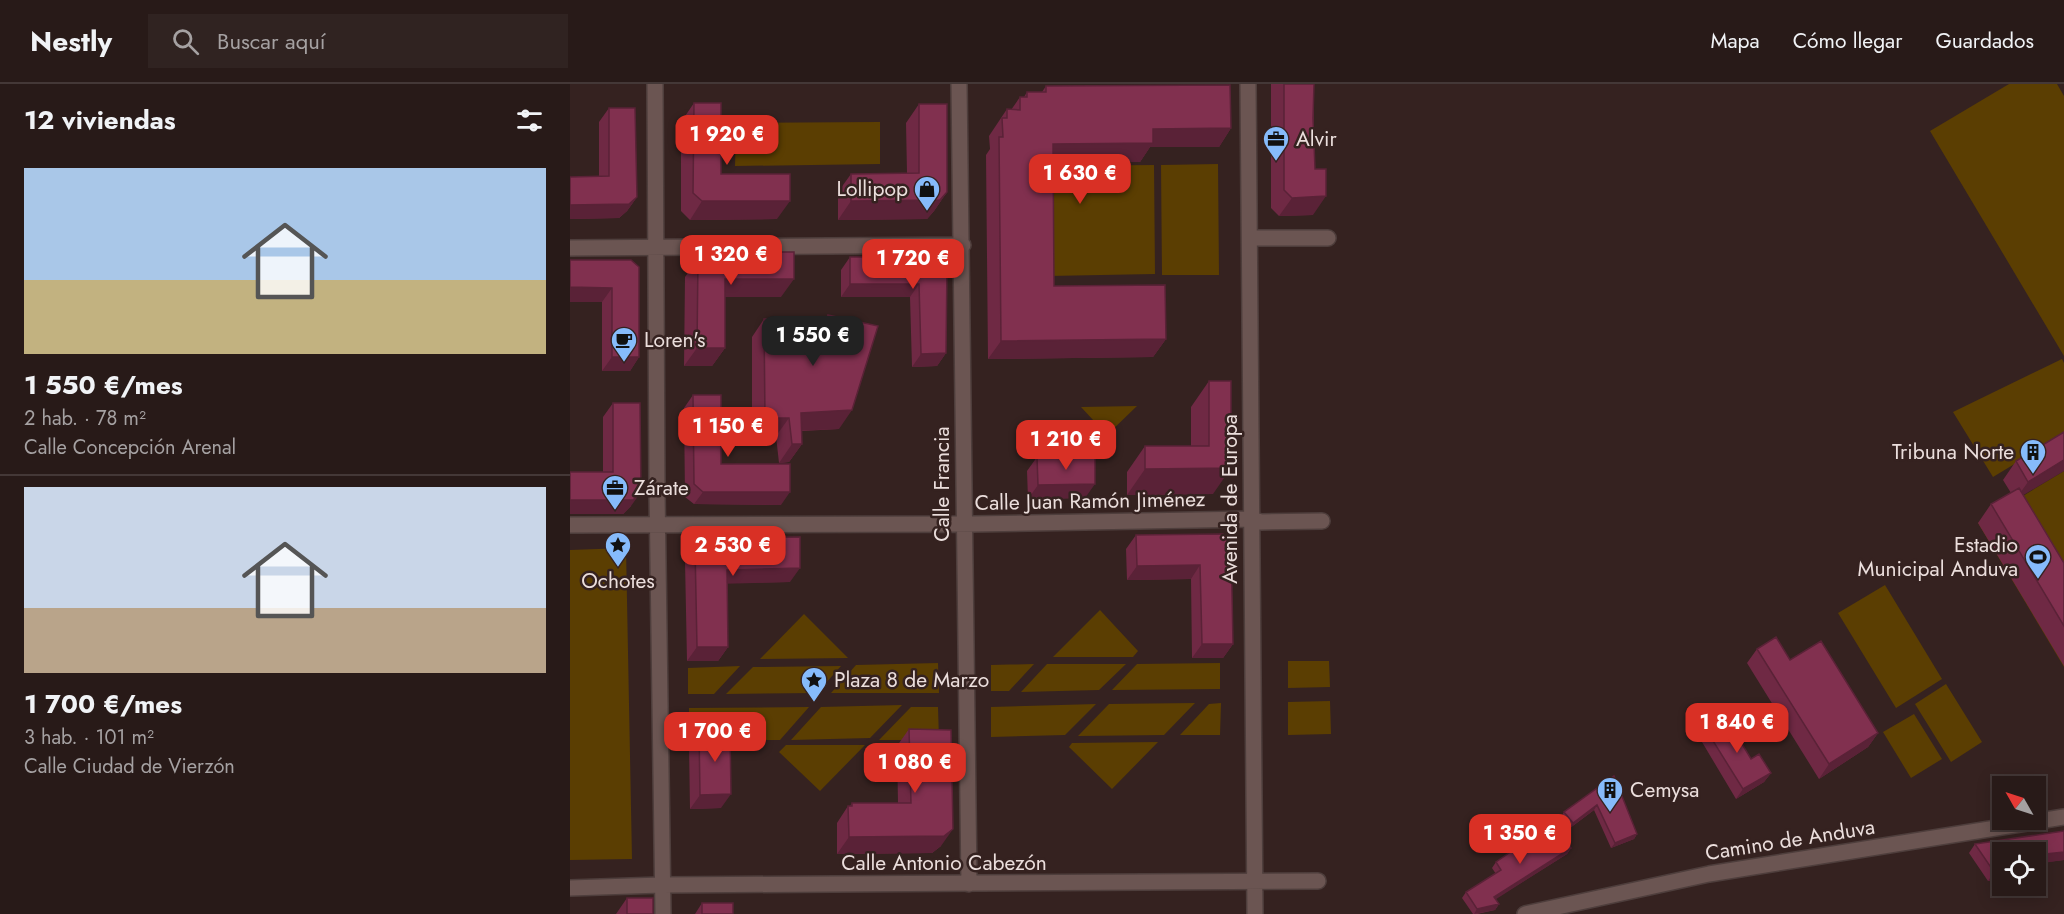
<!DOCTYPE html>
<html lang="es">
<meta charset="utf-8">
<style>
body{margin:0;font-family:Jost,sans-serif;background:#302321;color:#f1f3f6;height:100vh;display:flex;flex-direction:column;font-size:22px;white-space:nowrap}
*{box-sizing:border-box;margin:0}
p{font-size:20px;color:#a5a1a2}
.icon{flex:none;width:33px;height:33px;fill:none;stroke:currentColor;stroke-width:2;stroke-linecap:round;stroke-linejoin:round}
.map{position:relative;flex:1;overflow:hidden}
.drawer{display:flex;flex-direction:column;background:#281a18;width:570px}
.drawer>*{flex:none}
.needle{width:39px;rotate:309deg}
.fabs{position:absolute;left:1422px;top:692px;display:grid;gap:12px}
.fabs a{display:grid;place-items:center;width:54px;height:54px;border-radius:0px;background:#281a18;box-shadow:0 3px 15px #0003,0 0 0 2px #443837;font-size:30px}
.price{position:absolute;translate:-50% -51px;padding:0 14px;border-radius:12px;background:#d93025;color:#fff;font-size:20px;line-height:39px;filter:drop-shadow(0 2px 3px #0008)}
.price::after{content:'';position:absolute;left:50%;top:36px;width:18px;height:14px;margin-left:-9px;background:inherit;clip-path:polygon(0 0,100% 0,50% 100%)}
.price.selected{background:#222;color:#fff}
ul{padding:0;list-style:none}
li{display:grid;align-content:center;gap:12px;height:318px;padding:0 24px}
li+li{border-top:2px solid #443837}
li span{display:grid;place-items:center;height:186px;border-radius:0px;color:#555}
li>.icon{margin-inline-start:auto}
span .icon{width:108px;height:108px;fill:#fffc;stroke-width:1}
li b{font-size:26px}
h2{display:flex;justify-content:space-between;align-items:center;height:72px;padding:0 24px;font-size:26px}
header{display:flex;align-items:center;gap:36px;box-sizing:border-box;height:84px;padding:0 30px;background:#281a18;border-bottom:2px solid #443837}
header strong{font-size:28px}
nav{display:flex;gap:33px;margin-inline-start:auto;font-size:21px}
.search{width:420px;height:54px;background:#302321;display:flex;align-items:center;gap:15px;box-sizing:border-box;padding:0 21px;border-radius:0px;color:#a5a1a2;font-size:22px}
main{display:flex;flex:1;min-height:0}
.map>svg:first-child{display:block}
.green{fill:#5b3e02}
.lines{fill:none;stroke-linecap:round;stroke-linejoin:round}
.minor-casing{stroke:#4e3e3c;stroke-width:18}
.minor{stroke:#6b5552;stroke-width:15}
.wall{fill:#6f2944}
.shaded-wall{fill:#5a2237}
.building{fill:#81304f;stroke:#5a2237;stroke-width:1.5}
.labels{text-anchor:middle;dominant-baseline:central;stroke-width:5;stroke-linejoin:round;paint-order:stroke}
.poi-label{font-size:21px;fill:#ebdedc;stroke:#352220;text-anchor:start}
.street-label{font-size:21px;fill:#ebdedc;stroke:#352220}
</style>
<header>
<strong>Nestly</strong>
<div class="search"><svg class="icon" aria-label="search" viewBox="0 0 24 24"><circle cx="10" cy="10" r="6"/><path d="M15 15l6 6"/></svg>Buscar aquí</div>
<nav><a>Mapa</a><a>Cómo llegar</a><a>Guardados</a></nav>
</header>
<main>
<section class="drawer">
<h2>12 viviendas<svg class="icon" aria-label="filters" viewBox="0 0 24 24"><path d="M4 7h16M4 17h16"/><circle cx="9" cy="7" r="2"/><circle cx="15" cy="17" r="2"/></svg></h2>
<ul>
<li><span style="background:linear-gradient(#a9c7e8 60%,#c2b280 0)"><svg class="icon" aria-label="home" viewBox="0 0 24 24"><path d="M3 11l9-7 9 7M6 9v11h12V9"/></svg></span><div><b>1 550 €/mes</b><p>2 hab. · 78 m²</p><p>Calle Concepción Arenal</p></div></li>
<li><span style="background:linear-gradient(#c9d6e8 65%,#b9a48a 0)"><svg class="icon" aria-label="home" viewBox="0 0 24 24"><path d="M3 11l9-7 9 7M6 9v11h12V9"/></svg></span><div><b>1 700 €/mes</b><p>3 hab. · 101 m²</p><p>Calle Ciudad de Vierzón</p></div></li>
</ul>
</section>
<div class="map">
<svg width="1494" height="830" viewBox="0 0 1494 830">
<rect width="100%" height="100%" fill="#352220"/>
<!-- green -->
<path class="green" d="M 1439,0 L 1487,0 L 1494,12 L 1494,272 L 1360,47 Z
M 310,38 L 310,80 L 165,82 L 166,39 Z
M 648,80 L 649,191 L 592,191 L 591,81 Z
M 584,81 L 585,190 L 478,192 L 477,82 Z
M 1492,275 L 1494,279 L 1494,350 L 1423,393 L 1383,328 Z
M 567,322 L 537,351 L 511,323 Z
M 1494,387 L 1494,583 L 1408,439 Z
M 56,464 L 62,775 L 0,776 L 0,466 Z
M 1315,501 L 1372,595 L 1326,624 L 1268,529 Z
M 530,526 L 568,567 L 563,573 L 483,573 Z
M 234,530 L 278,574 L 190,575 Z
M 718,577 L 759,577 L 760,603 L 718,604 Z
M 368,579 L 369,609 L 261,609 L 286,581 Z
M 650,579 L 650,605 L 542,606 L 567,580 Z
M 464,580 L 439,607 L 421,607 L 421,581 Z
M 477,580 L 556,580 L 529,606 L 451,608 Z
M 170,582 L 144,610 L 118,610 L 118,584 Z
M 271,582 L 247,609 L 156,610 L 183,583 Z
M 1376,600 L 1412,658 L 1381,678 L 1345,620 Z
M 760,617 L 761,650 L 718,651 L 718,618 Z
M 625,619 L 594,651 L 508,652 L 539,620 Z
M 651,619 L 650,651 L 610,651 L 639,620 Z
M 526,620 L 495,651 L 421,653 L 421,623 Z
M 332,621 L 300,654 L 221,656 L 251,623 Z
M 239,623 L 210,656 L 119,656 L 119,624 Z
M 341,623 L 368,623 L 369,656 L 309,656 Z
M 1344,630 L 1372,675 L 1341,694 L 1313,648 Z
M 588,658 L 542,705 L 499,663 L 502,659 Z
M 216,661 L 295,661 L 250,707 L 209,668 Z"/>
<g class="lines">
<!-- minor casing -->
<g class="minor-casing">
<path id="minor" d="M 85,0 L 87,407 L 93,830
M 389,0 L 399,800
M 678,0 L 685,830
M 680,154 L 758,154
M 0,164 L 393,161
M 0,441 L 403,440 L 681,435 L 691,438 L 752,437
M 0,804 L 91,801 L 748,797
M 955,830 L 1139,790 L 1494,733"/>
</g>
<!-- minor -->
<use href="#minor" class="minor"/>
</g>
<!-- wall -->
<path class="wall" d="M 701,0 L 744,0 L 743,131 L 709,132 L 701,124 Z
M 476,2 L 661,44 L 649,63 L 580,63 L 570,78 L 483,78 L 484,202 L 596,255 L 583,273 L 418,275 L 416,71 L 420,65 L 419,52 L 437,25 L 441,26 L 450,13 L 454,13 L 457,8 L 472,8 Z
M 124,19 L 151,90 L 207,135 L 120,136 L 111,127 L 111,38 Z
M 349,20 L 377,108 L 364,127 L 357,135 L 268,136 L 268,108 L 281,90 L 337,89 L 336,39 Z
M 39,24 L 67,113 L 57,127 L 49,134 L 0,135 L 0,93 L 29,93 L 29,38 Z
M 280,173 L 369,173 L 376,269 L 367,282 L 342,283 L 340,213 L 271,213 L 271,186 Z
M 128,175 L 211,213 L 155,213 L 155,264 L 142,282 L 114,282 L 115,193 Z
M 0,176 L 61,176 L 69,273 L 60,287 L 32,287 L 32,218 L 0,218 Z
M 258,231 L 269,345 L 232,347 L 232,360 L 219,378 L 209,379 L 206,352 L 182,353 L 182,253 L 194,235 L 229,239 L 253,238 Z
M 639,297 L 643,410 L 557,411 L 557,388 L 575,362 L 621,362 L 621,323 Z
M 123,311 L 151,380 L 211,421 L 124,420 L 115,413 L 114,324 Z
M 43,319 L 61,422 L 53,430 L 0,430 L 0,388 L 33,388 L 33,333 Z
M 1494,348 L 1453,411 L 1494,479 L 1494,582 L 1408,439 L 1421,420 L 1441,409 L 1433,396 L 1446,377 Z
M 467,373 L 515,414 L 458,415 L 457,387 Z
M 566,451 L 661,457 L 663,560 L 653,574 L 622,574 L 621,495 L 557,496 L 556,465 Z
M 125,462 L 220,498 L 157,499 L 158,563 L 148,577 L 117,577 L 115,477 Z
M 1187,565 L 1220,576 L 1308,649 L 1298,663 L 1249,695 L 1177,579 Z
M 1135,644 L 1201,689 L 1194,698 L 1166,715 L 1129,653 Z
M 339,645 L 371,762 L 362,769 L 267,770 L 267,739 L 278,722 L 280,722 L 282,719 L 328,719 L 327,662 Z
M 129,647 L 151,724 L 120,725 L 119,662 Z
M 1044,692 L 1067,750 L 1064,755 L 1041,764 L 1024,726 L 1000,744 L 991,733 L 994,728 Z
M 1405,760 L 1494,776 L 1468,779 L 1432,795 L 1418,797 L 1399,769 Z
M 1001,764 L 997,770 L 925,815 L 929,820 L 925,826 L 907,830 L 903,830 L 892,814 L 896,808 L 926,790 L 922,784 L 926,778 Z
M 57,814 L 83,830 L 46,830 Z
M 132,819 L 163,830 L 125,830 Z"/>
<!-- shaded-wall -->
<path class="shaded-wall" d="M 661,44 L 649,63 L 580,63 L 570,78 L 470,78 L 483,60 L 583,45 Z
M 377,108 L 364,127 L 357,135 L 268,136 L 281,117 Z
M 756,112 L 743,131 L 709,132 L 722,114 Z
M 67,113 L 57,127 L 49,134 L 0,135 L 0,121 Z
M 132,117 L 220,117 L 207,135 L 120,136 Z
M 155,195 L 224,195 L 211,213 L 142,213 Z
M 280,200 L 349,200 L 340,213 L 271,213 Z
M 0,203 L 42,204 L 32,218 L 0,218 Z
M 596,255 L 583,273 L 418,275 L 431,257 Z
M 127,264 L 155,264 L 142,282 L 114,282 Z
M 376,269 L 367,282 L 342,283 L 351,270 Z
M 42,273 L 69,273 L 60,287 L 32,287 Z
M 282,326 L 269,345 L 221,347 L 231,329 Z
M 195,334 L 219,334 L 206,352 L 182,353 Z
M 222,360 L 232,360 L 219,378 L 209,379 Z
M 1494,376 L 1494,387 L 1445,416 L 1458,398 Z
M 661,384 L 643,410 L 557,411 L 575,385 Z
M 525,400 L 515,414 L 458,415 L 468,401 Z
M 71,408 L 61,422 L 53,430 L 0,430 L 0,416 Z
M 133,408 L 220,408 L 211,421 L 124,420 Z
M 630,481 L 621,495 L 557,496 L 567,482 Z
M 230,484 L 220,498 L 147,500 L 157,486 Z
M 632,560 L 663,560 L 653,574 L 622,574 Z
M 127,563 L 158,563 L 148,577 L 117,577 Z
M 1308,649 L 1298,663 L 1249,695 L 1259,680 Z
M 1201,689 L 1194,698 L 1166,715 L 1173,705 Z
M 161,710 L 151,724 L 120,725 L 130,711 Z
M 1027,721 L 1024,726 L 1000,744 L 1003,739 Z
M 383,745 L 371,762 L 362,769 L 267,770 L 279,753 Z
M 1067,750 L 1064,755 L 1041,764 L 1045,759 Z
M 1001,764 L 997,770 L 920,819 L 924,813 Z
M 1494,768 L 1494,776 L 1466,780 L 1466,771 Z
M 1432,786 L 1432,795 L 1418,797 L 1424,788 Z
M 929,820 L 925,826 L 904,830 L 907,825 Z"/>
<!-- building -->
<path class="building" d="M 714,0 L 744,0 L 743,34 L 745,85 L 756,85 L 756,112 L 722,114 L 714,106 Z
M 660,1 L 661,44 L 583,45 L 583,59 L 483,60 L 484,202 L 595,201 L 596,255 L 431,257 L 429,53 L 433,53 L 432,34 L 437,34 L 437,25 L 450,26 L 450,13 L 457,13 L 457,8 L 476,8 L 476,2 Z
M 124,19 L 151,19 L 151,90 L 220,90 L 220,117 L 132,117 L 123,109 Z
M 349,20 L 377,20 L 377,108 L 370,116 L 281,117 L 281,90 L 349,89 Z
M 39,24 L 65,24 L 67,113 L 59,120 L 0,121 L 0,93 L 39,92 Z
M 136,168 L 224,168 L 224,195 L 155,195 L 155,264 L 127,264 L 128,175 Z
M 280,173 L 369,173 L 377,181 L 376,269 L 351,270 L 349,200 L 280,200 Z
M 0,176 L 61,176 L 69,183 L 69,273 L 42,273 L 42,204 L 0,203 Z
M 258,231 L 308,242 L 282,326 L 231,329 L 232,360 L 222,360 L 219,334 L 195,334 L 194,235 L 229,234 L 229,239 L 257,238 Z
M 639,297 L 661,297 L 661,384 L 575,385 L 575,362 L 639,362 Z
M 123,311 L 151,311 L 151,380 L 220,380 L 220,408 L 133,408 L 124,400 Z
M 43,319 L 70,319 L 71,408 L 63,416 L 0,416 L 0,388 L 43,388 Z
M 1494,348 L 1494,376 L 1458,398 L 1446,377 Z
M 467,373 L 525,373 L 525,400 L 468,401 Z
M 1449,404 L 1494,479 L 1494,542 L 1421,420 Z
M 653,450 L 661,457 L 663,560 L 632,560 L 630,481 L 567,482 L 566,451 Z
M 230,453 L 230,484 L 157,486 L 158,563 L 127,563 L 125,462 L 133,454 Z
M 1206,553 L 1220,576 L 1251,557 L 1308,649 L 1259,680 L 1187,565 Z
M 1155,632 L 1181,675 L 1189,670 L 1201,689 L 1173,705 L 1135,644 Z
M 339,645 L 381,646 L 383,745 L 374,752 L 279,753 L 278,722 L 282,722 L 282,719 L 341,719 Z
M 129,647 L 160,647 L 161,710 L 130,711 Z
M 1044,692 L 1067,750 L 1045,759 L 1027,721 L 1003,739 L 994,728 Z
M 984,738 L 1001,764 L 924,813 L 929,820 L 907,825 L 896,808 L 931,786 L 926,778 Z
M 1494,747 L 1494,768 L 1466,771 L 1466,768 L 1432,768 L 1432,786 L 1424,788 L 1405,760 Z
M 57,814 L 83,814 L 83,830 L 57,830 Z
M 132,819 L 163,819 L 163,830 L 132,830 Z"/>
<!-- icons -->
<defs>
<g id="office-pin" transform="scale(1.35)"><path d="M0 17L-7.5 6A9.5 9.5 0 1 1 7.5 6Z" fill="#86bbfb" stroke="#352220"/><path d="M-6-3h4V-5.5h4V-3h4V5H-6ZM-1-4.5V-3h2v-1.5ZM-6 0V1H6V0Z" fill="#111"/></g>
<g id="shop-pin" transform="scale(1.35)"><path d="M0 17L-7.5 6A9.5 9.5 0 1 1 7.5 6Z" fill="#86bbfb" stroke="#352220"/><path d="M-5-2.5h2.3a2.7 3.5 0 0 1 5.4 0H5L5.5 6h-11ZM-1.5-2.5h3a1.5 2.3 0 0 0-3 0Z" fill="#111"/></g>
<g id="cafe-pin" transform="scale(1.35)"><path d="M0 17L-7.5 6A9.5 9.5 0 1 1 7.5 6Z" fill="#86bbfb" stroke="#352220"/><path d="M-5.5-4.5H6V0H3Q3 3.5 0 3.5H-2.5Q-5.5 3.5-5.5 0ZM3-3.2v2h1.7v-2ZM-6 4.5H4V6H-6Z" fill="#111"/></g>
<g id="building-pin" transform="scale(1.35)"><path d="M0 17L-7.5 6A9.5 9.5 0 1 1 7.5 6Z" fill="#86bbfb" stroke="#352220"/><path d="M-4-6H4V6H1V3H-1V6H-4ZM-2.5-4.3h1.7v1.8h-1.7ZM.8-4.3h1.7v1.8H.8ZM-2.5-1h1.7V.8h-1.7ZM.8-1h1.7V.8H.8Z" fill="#111"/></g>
<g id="sight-pin" transform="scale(1.35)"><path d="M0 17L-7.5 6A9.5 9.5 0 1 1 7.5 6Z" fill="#86bbfb" stroke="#352220"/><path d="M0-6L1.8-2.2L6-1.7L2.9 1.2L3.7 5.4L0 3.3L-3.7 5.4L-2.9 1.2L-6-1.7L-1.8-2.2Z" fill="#111"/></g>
<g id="stadium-pin" transform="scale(1.35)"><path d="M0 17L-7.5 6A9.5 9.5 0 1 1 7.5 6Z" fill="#86bbfb" stroke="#352220"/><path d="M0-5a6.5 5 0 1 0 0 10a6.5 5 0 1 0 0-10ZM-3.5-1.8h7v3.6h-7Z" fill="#111"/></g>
</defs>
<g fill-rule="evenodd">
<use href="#office-pin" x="706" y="55"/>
<use href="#shop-pin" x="357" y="105"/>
<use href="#cafe-pin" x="54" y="256"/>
<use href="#building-pin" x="1463" y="368"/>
<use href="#office-pin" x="45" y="404"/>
<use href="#sight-pin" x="48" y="461"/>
<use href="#stadium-pin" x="1468" y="473"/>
<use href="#sight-pin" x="244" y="596"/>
<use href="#building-pin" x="1040" y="706"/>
</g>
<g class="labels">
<!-- poi labels -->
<g class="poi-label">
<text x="726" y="55">Alvir</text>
<text x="338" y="105" text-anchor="end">Lollipop</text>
<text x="74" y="256">Loren's</text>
<text x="1444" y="368" text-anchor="end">Tribuna Norte</text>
<text x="64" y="404">Zárate</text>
<text x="1448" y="461" text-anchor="end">Estadio<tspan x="1448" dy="24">Municipal Anduva</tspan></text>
<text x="48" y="497" text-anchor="middle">Ochotes</text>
<text x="264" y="596">Plaza 8 de Marzo</text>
<text x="1060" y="706">Cemysa</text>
</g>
<!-- street labels -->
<g class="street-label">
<text transform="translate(372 400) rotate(-90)">Calle Francia</text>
<text transform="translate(660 415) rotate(-90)">Avenida de Europa</text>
<text transform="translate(520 417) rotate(-1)">Calle Juan Ramón Jiménez</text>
<text transform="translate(1220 756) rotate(-9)">Camino de Anduva</text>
<text x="374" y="779">Calle Antonio Cabezón</text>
</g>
</g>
</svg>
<div class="fabs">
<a><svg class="needle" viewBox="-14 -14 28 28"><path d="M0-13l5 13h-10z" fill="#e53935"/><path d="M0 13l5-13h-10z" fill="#a5a1a2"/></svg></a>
<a><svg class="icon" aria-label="locate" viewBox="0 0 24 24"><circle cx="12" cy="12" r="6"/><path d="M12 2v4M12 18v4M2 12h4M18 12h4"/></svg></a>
</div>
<b class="price" style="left:157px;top:82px">1 920 €</b>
<b class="price" style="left:510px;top:121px">1 630 €</b>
<b class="price" style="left:161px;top:202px">1 320 €</b>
<b class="price" style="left:343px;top:206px">1 720 €</b>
<b class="price selected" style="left:243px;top:283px">1 550 €</b>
<b class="price" style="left:158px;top:374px">1 150 €</b>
<b class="price" style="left:496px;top:387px">1 210 €</b>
<b class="price" style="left:163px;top:493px">2 530 €</b>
<b class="price" style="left:1167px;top:670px">1 840 €</b>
<b class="price" style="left:145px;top:679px">1 700 €</b>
<b class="price" style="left:345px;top:710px">1 080 €</b>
<b class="price" style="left:950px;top:781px">1 350 €</b>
</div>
</main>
